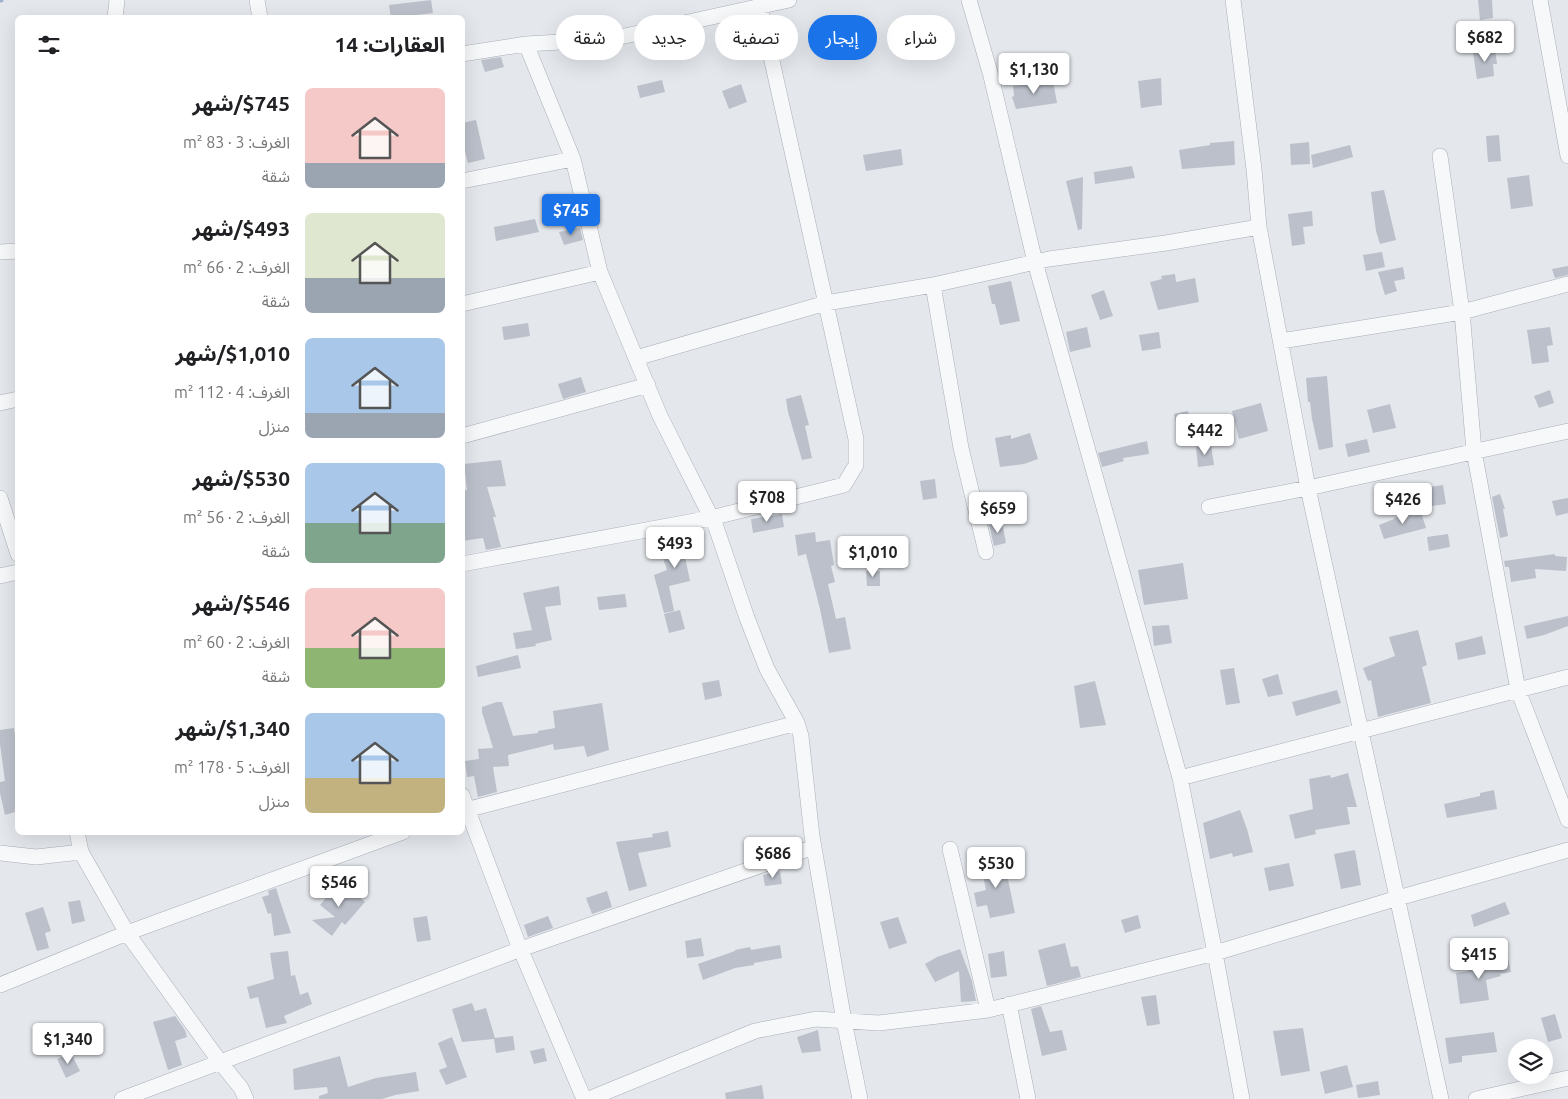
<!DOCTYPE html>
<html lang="ar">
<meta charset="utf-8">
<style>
body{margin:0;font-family:Ubuntu,"Noto Sans Arabic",sans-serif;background:#f6f6f6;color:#202124;direction:rtl;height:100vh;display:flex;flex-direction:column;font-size:19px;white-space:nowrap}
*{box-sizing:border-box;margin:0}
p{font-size:16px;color:#757577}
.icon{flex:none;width:28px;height:28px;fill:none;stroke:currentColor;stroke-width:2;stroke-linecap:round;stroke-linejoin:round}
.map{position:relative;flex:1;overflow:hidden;direction:ltr}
.details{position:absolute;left:15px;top:15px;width:450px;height:820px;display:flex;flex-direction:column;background:#fff;border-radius:8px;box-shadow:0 5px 20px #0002;direction:rtl}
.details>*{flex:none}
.hud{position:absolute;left:480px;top:15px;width:475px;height:45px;direction:rtl;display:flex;gap:10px}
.tools{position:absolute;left:1508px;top:1039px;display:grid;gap:10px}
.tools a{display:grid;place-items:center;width:45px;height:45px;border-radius:50%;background:#fff;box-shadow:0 5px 20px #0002;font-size:25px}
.price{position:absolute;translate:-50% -42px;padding:0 11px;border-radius:5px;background:#fff;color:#222;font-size:16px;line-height:32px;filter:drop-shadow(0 1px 2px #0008)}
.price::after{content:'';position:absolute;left:50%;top:30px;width:15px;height:11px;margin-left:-8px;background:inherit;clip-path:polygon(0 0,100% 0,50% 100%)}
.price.on{background:#1a73e8;color:#fff}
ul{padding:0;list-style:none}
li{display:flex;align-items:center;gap:15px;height:125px;padding:0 20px}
li span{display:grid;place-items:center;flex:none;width:140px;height:100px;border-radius:8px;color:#555}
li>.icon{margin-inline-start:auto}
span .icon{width:60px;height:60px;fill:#fffc;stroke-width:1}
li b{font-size:21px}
h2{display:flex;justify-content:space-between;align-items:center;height:60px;padding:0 20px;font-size:21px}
.tag{padding:0 18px;border-radius:22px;background:#fff;box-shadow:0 5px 20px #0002;font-size:18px;line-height:45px}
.tag.on{background:#1a73e8;color:#fff}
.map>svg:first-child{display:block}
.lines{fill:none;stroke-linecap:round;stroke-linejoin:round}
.stream{stroke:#9fb4cc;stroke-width:5}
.building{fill:#bbc0ca}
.minor-casing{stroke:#a9aeb7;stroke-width:16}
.minor{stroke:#f7f8fa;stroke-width:15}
</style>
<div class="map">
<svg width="1568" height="1099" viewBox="0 0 1568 1099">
<rect width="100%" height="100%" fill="#e4e7ec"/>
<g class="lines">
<!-- stream -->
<path class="stream" d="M 0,0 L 1,0"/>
</g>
<!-- building -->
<path class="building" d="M 431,0 L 433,13 L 391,18 L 389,5 Z
M 1478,0 L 1492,0 L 1493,18 L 1480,20 Z
M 1495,49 L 1497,64 L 1493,64 L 1494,76 L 1477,79 L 1473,53 Z
M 501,57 L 504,67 L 485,72 L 481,60 Z
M 1161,78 L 1162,105 L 1141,108 L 1138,81 Z
M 662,80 L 665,92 L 640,98 L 637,86 Z
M 1053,81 L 1057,103 L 1016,109 L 1012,97 L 1014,96 L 1013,86 Z
M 741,84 L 747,102 L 729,109 L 722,91 Z
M 476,120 L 485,159 L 468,163 L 462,140 L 462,123 Z
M 1499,135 L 1501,161 L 1488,162 L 1486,136 Z
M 1234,141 L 1235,165 L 1182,169 L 1179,150 L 1210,145 L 1210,143 Z
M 1309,142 L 1310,164 L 1291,165 L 1290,144 Z
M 1350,145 L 1353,157 L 1313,168 L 1311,155 Z
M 901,149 L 903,165 L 866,171 L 863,155 Z
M 1132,166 L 1135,178 L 1095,184 L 1094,172 Z
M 1529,175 L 1533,206 L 1511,209 L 1507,178 Z
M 1083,177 L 1082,229 L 1078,230 L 1066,181 Z
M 1384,190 L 1396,240 L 1380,244 L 1376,231 L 1371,192 Z
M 1312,211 L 1313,226 L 1303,227 L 1305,244 L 1292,246 L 1288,214 Z
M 535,219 L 539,232 L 496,241 L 494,227 Z
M 580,228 L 583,240 L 564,245 L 559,232 Z
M 1382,252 L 1385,267 L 1366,271 L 1363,255 Z
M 1568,266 L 1568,275 L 1555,278 L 1552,269 Z
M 1403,267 L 1405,279 L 1394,281 L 1397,291 L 1385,295 L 1378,272 Z
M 1175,274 L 1176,282 L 1195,278 L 1199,302 L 1158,310 L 1150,282 L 1162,279 L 1161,276 Z
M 1011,281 L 1020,321 L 1000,325 L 995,304 L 992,304 L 988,286 Z
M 1104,290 L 1113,316 L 1100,320 L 1091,295 Z
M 528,323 L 530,336 L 504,340 L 502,327 Z
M 1087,327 L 1091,347 L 1070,352 L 1066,332 Z
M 1550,327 L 1553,345 L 1547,346 L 1549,362 L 1532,364 L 1527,330 Z
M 1159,332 L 1161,348 L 1142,351 L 1139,335 Z
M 1327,376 L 1333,447 L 1319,450 L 1312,419 L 1310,402 L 1308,402 L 1306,378 Z
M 581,377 L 586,392 L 563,399 L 558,384 Z
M 1550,390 L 1554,403 L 1539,408 L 1534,396 Z
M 801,395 L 809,425 L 805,426 L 812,458 L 802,460 L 788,412 L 786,399 Z
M 1261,403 L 1268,431 L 1239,439 L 1232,411 Z
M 1390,404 L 1396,428 L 1373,433 L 1367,410 Z
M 1188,411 L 1194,442 L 1181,445 L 1174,414 Z
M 1030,433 L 1038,459 L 1024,464 L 1000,467 L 995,438 L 1011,435 L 1011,439 Z
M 1367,439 L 1370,452 L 1348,457 L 1345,444 Z
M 1147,441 L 1149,454 L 1123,458 L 1124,461 L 1102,467 L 1098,453 Z
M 1211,445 L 1214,465 L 1198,467 L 1196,447 Z
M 501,460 L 506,486 L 487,487 L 496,517 L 493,517 L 501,547 L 486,550 L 483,538 L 462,541 L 462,490 L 467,490 L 464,464 Z
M 935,479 L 937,498 L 923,500 L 920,481 Z
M 1443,485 L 1446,504 L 1425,507 L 1422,488 Z
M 1500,494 L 1505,509 L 1503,509 L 1508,536 L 1500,538 L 1492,497 Z
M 1568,498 L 1568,513 L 1556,516 L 1552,501 Z
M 1421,512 L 1426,528 L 1384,539 L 1379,525 L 1394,519 L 1394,518 Z
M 782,514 L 784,527 L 753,533 L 751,519 Z
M 1002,522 L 1006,543 L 994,546 L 989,525 Z
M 815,532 L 816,542 L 830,540 L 834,565 L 831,566 L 835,582 L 828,584 L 836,619 L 845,617 L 851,649 L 829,653 L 820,609 L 806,554 L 798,556 L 795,535 Z
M 1448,534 L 1450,547 L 1429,551 L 1427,537 Z
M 697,535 L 703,549 L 685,557 L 690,581 L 669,586 L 674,611 L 664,613 L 654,575 L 667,570 L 660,550 Z
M 1555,554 L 1555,556 L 1567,557 L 1566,571 L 1535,569 L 1536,578 L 1511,582 L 1509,567 L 1505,567 L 1504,561 Z
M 1183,563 L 1188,599 L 1144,605 L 1138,570 Z
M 866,571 L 880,571 L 880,586 L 867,586 Z
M 559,586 L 561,605 L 545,607 L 552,640 L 535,644 L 536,646 L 516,649 L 513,633 L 532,630 L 523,593 Z
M 625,594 L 627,607 L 599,610 L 597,597 Z
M 680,610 L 685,629 L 669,633 L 664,614 Z
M 1568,616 L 1568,626 L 1544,635 L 1527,639 L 1524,626 Z
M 1169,625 L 1172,643 L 1154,646 L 1152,626 Z
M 1418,630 L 1427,665 L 1422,667 L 1431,703 L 1378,717 L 1371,680 L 1368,681 L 1363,668 L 1395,656 L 1389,637 Z
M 1482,636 L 1486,654 L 1458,660 L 1455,643 Z
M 518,655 L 521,668 L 478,677 L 476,666 Z
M 1234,668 L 1240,703 L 1226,705 L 1220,670 Z
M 1278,674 L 1283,694 L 1268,697 L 1262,679 Z
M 719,680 L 722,696 L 705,700 L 702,683 Z
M 1095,681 L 1106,725 L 1080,728 L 1074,686 Z
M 1337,690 L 1341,703 L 1296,716 L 1292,702 Z
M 497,702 L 502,702 L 513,736 L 538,733 L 538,731 L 555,728 L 553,711 L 602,703 L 609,750 L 587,757 L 584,746 L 554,750 L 553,744 L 508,755 L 509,766 L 493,767 L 497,792 L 478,797 L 474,776 L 467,777 L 465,761 L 479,759 L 478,749 L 493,748 L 482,712 L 482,707 Z
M 14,728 L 18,753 L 18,811 L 5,815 L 0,793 L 0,782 L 5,781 L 0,744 L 0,730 Z
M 1348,773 L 1357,807 L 1347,807 L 1350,824 L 1315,830 L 1316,834 L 1295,839 L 1289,815 L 1313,809 L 1309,779 L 1330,775 L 1331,778 Z
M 1494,790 L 1497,809 L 1447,818 L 1444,804 L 1480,796 L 1480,793 Z
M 1240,810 L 1247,829 L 1253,852 L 1233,857 L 1232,853 L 1210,859 L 1203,823 Z
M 668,831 L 671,847 L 638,853 L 647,886 L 629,891 L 616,842 L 653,837 L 652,834 Z
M 1355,850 L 1361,885 L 1341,889 L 1334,854 Z
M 1003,856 L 1015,913 L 990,918 L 987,905 L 977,907 L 974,893 L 986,890 L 980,861 Z
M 1289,863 L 1294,886 L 1269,891 L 1264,868 Z
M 780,871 L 782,884 L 765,886 L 763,875 Z
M 340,881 L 365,902 L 345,925 L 342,922 L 332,936 L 312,920 L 335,917 L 320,905 Z
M 276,888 L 280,901 L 291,933 L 274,936 L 271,913 L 268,914 L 262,897 L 269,895 L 268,891 Z
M 607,891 L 612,907 L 592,914 L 586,898 Z
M 80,900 L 85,921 L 72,924 L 68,902 Z
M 1505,902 L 1510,914 L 1474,927 L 1471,915 Z
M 43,907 L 51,931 L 45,933 L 49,948 L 37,951 L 25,913 Z
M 1138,915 L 1141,928 L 1125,933 L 1121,920 Z
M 427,916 L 431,940 L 417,942 L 413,918 Z
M 548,916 L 553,928 L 528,937 L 524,925 Z
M 898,917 L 907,943 L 889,949 L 880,922 Z
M 701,938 L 704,956 L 687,958 L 685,941 Z
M 1065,943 L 1071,967 L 1078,966 L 1081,977 L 1047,986 L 1038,950 Z
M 780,945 L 782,958 L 754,963 L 754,965 L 735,968 L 703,980 L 698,964 L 735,951 L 735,950 L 750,947 L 751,950 Z
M 960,949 L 972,981 L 976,1001 L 961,1002 L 959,971 L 935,982 L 925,964 L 937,957 Z
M 288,951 L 291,976 L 295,975 L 300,995 L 308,992 L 312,1004 L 284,1016 L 287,1023 L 266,1028 L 258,997 L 250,999 L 247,987 L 274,979 L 270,953 Z
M 1004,951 L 1007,976 L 991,978 L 988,954 Z
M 1508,958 L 1511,972 L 1500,974 L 1501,976 L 1486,980 L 1489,1000 L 1460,1004 L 1456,973 L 1468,971 L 1466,966 Z
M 1156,995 L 1160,1024 L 1147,1026 L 1141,997 Z
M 472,1003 L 475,1011 L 486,1008 L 495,1038 L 513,1036 L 515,1050 L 496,1053 L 494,1039 L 462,1042 L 452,1009 Z
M 1041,1006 L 1050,1032 L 1062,1030 L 1067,1050 L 1042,1056 L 1031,1009 Z
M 1555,1014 L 1562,1038 L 1548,1042 L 1541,1018 Z
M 175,1016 L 185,1030 L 187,1037 L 175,1041 L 182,1065 L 168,1070 L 153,1022 Z
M 1303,1028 L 1310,1071 L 1281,1076 L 1273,1031 Z
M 818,1030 L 821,1051 L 802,1053 L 797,1037 Z
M 1494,1032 L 1497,1052 L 1462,1056 L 1462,1062 L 1449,1064 L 1445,1038 Z
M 452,1037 L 467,1077 L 446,1085 L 439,1070 L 447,1067 L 438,1043 Z
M 544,1048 L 547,1061 L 534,1064 L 530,1051 Z
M 71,1053 L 80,1071 L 66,1078 L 57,1059 Z
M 340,1056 L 348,1087 L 376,1078 L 416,1072 L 419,1091 L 395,1095 L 382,1099 L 319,1099 L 319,1096 L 328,1093 L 327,1087 L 294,1090 L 293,1069 Z
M 1347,1065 L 1353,1087 L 1325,1094 L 1320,1072 Z
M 1378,1081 L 1380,1095 L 1358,1098 L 1356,1085 Z
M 762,1085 L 764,1099 L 726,1099 L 725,1093 Z"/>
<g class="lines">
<!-- minor casing -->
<g class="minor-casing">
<path id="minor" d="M 257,0 L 260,18
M 969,0 L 991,76 L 1035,262 L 1180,778 L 1215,953 L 1242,1099
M 1233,0 L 1254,169 L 1259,227 L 1308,488 L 1441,1099
M 1540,0 L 1568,156
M 115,18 L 117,0
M 526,44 L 573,159 L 600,272 L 660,416 L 716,527 L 747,618 L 767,669 L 797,723 L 801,736 L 812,836 L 844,1021 L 860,1099
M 462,54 L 526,44 L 611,39 L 789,0
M 1440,156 L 1462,312 L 1474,451 L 1518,690 L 1568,820
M 462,181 L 573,159
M 0,252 L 18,251
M 933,285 L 961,448 L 986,552
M 462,304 L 600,272
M 1281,341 L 1462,312 L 1568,284
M 636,358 L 826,303 L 933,285 L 1049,259 L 1166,243 L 1259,227
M 0,403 L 18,399
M 462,436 L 648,385
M 0,498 L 18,554
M 1209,507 L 1308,488 L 1568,431
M 462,564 L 711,518 L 844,485 L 856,465 L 856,439 L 760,7
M 0,576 L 18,572
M 1180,778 L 1568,677
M 462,795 L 517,941 L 584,1099
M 462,811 L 797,723
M 77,832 L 81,852 L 127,933 L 220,1062 L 241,1088 L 246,1099
M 950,849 L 988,1010
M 0,853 L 36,857 L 81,852
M 0,985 L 127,933 L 403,832
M 1009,1004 L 1028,1099
M 122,1099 L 521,949 L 814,847
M 589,1099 L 755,1031 L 816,1019 L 879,1023 L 988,1010 L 1215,953 L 1398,898 L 1568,850
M 1476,1099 L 1568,1078"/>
</g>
<!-- minor -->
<use href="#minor" class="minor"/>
</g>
</svg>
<div class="tools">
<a><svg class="icon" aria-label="layers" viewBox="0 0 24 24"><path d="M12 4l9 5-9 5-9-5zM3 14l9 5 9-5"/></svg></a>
</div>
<b class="price" style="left:1485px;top:63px">$682</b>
<b class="price" style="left:1034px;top:95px">$1,130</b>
<b class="price on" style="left:571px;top:236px">$745</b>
<b class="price" style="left:1205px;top:456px">$442</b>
<b class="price" style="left:767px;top:523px">$708</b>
<b class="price" style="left:1403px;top:525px">$426</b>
<b class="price" style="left:998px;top:534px">$659</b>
<b class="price" style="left:675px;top:569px">$493</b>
<b class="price" style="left:873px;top:578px">$1,010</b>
<b class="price" style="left:773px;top:879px">$686</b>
<b class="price" style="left:996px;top:889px">$530</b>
<b class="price" style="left:339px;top:908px">$546</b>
<b class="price" style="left:1479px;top:980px">$415</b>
<b class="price" style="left:68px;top:1065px">$1,340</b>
<div class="hud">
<a class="tag">شراء</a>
<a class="tag on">إيجار</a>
<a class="tag">تصفية</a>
<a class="tag">جديد</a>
<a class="tag">شقة</a>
</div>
<section class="details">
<h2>العقارات: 14<svg class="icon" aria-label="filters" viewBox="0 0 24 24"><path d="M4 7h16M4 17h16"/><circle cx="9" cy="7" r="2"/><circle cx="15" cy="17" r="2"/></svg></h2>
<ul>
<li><span style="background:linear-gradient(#f6c9c9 75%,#9aa5b1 0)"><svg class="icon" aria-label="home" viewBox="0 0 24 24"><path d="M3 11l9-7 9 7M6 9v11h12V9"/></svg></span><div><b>$745/شهر</b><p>الغرف: 3 · 83 m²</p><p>شقة</p></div></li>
<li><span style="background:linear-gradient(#dfe7d0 65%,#9aa5b1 0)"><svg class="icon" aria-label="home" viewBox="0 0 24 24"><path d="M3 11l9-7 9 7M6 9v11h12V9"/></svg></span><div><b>$493/شهر</b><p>الغرف: 2 · 66 m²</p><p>شقة</p></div></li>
<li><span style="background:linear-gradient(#a9c7e8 75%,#9aa5b1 0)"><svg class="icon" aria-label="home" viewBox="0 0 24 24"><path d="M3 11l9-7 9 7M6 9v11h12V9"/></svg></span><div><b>$1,010/شهر</b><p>الغرف: 4 · 112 m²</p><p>منزل</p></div></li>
<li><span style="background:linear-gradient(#a9c7e8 60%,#7fa58c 0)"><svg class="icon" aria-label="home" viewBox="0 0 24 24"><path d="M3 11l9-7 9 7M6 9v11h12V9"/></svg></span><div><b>$530/شهر</b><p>الغرف: 2 · 56 m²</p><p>شقة</p></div></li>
<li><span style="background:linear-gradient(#f6c9c9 60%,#8fb573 0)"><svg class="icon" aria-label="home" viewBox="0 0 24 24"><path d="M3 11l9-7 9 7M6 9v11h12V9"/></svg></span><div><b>$546/شهر</b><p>الغرف: 2 · 60 m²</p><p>شقة</p></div></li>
<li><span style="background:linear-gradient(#a9c7e8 65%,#c2b280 0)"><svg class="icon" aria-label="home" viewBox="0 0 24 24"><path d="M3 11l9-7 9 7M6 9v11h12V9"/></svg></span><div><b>$1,340/شهر</b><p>الغرف: 5 · 178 m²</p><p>منزل</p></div></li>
</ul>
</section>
</div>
